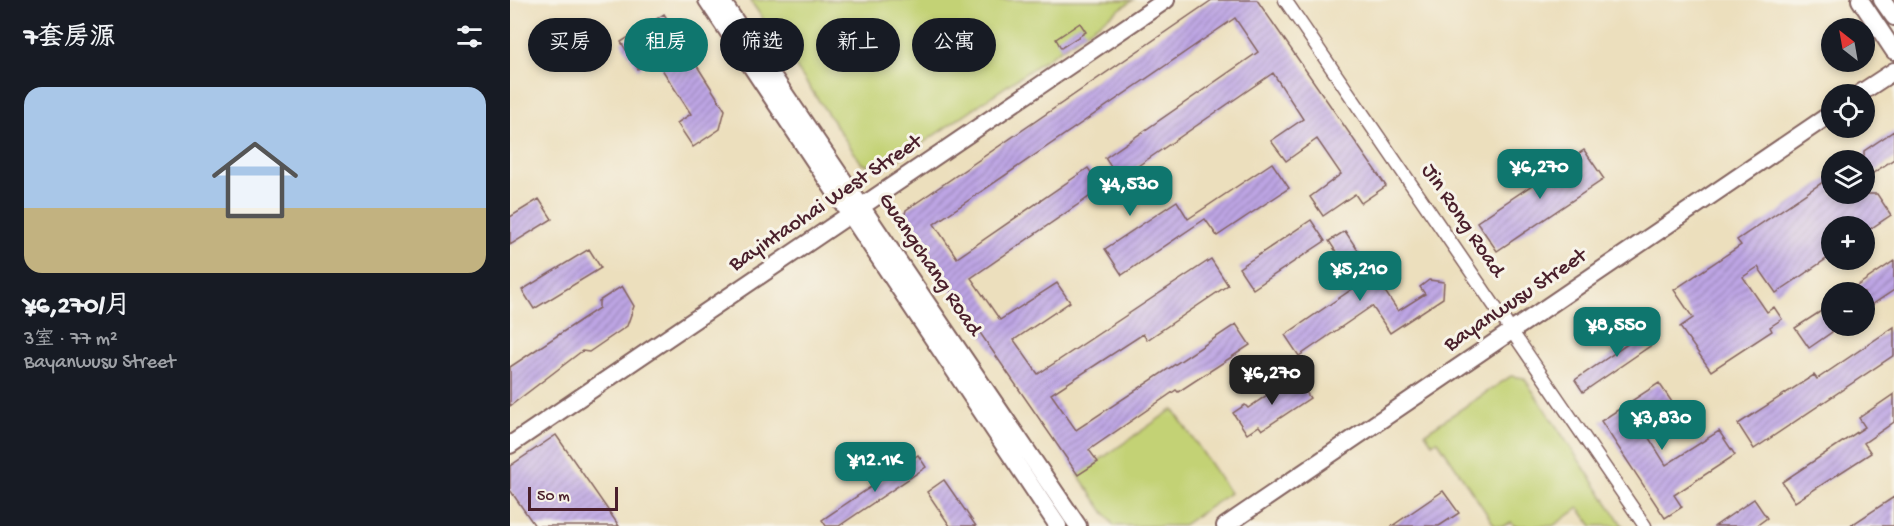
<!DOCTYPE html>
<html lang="zh">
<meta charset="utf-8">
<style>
body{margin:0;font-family:"Gochi Hand","LXGW WenKai TC",sans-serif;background:#242831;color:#f1f3f6;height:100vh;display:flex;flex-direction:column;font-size:22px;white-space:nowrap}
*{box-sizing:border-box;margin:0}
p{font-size:20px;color:#9ea1a6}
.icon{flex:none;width:33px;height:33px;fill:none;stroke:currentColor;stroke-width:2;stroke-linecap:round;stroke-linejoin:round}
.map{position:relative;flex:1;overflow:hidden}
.side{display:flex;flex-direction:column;background:#171b24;width:510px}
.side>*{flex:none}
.banner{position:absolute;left:18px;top:18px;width:570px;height:54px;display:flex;gap:12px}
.needle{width:39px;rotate:329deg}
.buttons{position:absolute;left:1311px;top:18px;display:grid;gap:12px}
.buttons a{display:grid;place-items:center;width:54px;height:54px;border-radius:50%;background:#171b24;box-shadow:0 3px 9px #0003;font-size:30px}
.scale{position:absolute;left:18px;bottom:15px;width:90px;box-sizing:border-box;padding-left:6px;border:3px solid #4a1f2b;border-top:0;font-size:16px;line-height:21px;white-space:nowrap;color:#4a1f2b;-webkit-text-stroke:4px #f7f3e8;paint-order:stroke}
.price{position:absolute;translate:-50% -51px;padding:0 14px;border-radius:12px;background:#0f766e;color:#fff;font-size:20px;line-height:39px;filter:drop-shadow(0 2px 3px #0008)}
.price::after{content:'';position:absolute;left:50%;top:36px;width:18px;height:14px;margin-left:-9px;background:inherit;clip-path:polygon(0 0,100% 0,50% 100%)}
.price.on{background:#222;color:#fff}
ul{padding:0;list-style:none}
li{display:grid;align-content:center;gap:12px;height:318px;padding:0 24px}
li+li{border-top:2px solid #363941}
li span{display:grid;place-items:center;height:186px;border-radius:18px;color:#555}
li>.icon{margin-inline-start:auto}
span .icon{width:108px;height:108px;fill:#fffc;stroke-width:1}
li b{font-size:26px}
h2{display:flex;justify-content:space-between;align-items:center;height:72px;padding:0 24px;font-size:26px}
.pill{padding:0 21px;border-radius:27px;background:#171b24;box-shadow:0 3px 9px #0003;font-size:21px;line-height:54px}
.pill.on{background:#0f766e;color:#fff}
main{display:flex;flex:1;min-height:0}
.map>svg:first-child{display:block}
.green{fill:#c3d275;stroke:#867850;stroke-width:1.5}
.building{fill:url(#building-hatch)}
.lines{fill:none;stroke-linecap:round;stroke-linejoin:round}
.street-casing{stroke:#83625e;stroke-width:15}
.secondary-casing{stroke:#83625e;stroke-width:20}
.street{stroke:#fff;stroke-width:12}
.secondary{stroke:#fff;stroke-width:16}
.labels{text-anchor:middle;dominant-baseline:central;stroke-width:6;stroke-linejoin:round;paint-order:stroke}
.street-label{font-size:22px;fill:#4a1f2b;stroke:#f7f3e8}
</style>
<main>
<section class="side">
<h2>7套房源<svg class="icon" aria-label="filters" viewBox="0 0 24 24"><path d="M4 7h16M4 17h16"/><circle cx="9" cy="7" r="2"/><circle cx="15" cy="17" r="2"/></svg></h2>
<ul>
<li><span style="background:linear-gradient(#a9c7e8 65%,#c2b280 0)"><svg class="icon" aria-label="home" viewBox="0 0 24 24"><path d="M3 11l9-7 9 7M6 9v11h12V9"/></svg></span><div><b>¥6,270/月</b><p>3室 · 77 m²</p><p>Bayanwusu Street</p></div></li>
</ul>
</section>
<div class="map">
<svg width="1384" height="526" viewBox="0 0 1384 526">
<defs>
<pattern id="building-hatch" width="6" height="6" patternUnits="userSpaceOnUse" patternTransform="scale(1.5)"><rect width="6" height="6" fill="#bda5e4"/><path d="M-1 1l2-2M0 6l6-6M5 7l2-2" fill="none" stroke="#9c86b9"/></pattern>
</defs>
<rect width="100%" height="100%" fill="#f7f3e8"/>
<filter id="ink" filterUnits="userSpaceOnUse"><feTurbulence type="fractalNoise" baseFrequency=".0167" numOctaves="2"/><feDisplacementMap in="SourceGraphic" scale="12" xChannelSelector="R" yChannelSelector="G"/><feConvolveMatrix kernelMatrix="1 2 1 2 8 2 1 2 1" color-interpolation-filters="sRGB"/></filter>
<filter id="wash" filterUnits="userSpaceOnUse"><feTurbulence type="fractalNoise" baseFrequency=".008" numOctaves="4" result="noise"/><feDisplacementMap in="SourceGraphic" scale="24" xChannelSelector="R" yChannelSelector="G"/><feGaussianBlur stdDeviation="1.35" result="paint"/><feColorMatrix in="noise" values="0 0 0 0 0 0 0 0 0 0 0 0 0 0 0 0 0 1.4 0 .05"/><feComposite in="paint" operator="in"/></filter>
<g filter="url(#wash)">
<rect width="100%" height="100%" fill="#ecdfbd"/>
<!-- green -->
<path class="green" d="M 240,0 L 623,0 L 376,168 L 352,164 Z
M 1001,376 L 1014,378 L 1113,526 L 1082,526 L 1069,508 L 1043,526 L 1004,526 L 1001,522 L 994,526 L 985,526 L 928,441 L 922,443 L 915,433 Z
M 663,409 L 720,493 L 672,526 L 604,526 L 568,475 Z"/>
<g id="blocks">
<!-- building -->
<path class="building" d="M 702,0 L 747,0 L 876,186 L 851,203 L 845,194 L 813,216 L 800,197 L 831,174 L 807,139 L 776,161 L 761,141 L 793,119 L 763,73 L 609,179 L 595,158 L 748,52 L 725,18 L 424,224 L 447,258 L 578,168 L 592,188 L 461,278 L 490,320 L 547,283 L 560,302 L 504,340 L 528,374 L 701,259 L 718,285 L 637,340 L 633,334 L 541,394 L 566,430 L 726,324 L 740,345 L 668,392 L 666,390 L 579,450 L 588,462 L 568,475 L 393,221 L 396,210 Z
M 154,14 L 215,110 L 210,129 L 183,147 L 167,123 L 181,114 L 148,63 L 138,62 L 128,69 L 111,42 Z
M 570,23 L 576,32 L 551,48 L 546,39 Z
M 1384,131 L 1384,159 L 1354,179 L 1354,151 Z
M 1074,150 L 1094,179 L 987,251 L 967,222 Z
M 762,163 L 779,188 L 707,236 L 695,219 L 612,275 L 595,249 L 667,201 L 678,219 Z
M 1322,176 L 1322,194 L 1367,194 L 1381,215 L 1354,233 L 1354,226 L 1322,226 L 1322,255 L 1266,293 L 1248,267 L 1233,277 L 1257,312 L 1264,307 L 1272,319 L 1260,327 L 1262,331 L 1201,371 L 1170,327 L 1183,318 L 1164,290 L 1231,245 L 1227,240 Z
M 29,199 L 42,219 L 0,245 L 0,217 Z
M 801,220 L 815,241 L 743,289 L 729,268 Z
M 835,231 L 888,311 L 915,294 L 910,287 L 919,280 L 934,282 L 933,298 L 880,333 L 862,306 L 789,356 L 775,335 L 848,285 L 819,241 Z
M 79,249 L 91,268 L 24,309 L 12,290 Z
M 1384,261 L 1384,290 L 1354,310 L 1354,292 L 1338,292 Z
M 112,286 L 124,306 L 117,326 L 79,352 L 72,351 L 0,406 L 0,367 L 89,308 L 89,301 Z
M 1322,304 L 1322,332 L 1299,348 L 1285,328 Z
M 1128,323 L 1143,344 L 1073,392 L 1065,380 L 1122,341 L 1115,331 Z
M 1384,327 L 1384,355 L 1244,449 L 1228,424 L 1304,375 L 1307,379 Z
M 785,376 L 800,398 L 752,430 L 749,426 L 737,434 L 723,413 L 735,405 L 738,408 Z
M 1149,383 L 1164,405 L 1132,427 L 1156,465 L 1209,431 L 1225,455 L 1164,495 L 1172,507 L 1155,518 L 1091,421 Z
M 1384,394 L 1384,422 L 1354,443 L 1361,453 L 1285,502 L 1272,482 L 1355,427 L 1349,418 Z
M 46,435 L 109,526 L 25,526 L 0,490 L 0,466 Z
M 408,455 L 416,467 L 329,526 L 316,526 L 312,520 Z
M 434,480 L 466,526 L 440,526 L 417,492 Z
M 933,491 L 949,513 L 929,526 L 882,526 Z
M 1384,497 L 1384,526 L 1340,526 Z
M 1244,499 L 1257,518 L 1246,526 L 1205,526 Z"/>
</g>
</g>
<g filter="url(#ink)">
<use href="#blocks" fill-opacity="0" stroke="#83625e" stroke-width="1.5"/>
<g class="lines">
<!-- street casing -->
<g class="street-casing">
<path id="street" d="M 775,0 L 1135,526"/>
</g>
<!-- secondary casing -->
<g class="secondary-casing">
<path id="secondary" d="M 197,0 L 548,526
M 211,0 L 568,526
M 1350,0 L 1384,51
M 1372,0 L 1384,17
M 1349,94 L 1384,71
M 0,445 L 656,0
M 715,526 L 1322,113"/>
</g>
<!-- street -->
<use href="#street" class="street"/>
<!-- secondary -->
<use href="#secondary" class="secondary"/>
</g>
</g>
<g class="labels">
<!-- street labels -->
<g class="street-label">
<text transform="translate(316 204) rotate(-34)">Bayintaohai West Street</text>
<text transform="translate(952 221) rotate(56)">Jin Rong Road</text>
<text transform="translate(419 265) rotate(56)">Guangchang Road</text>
<text transform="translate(1006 301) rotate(-34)">Bayanwusu Street</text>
</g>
</g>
</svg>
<div class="buttons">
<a><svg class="needle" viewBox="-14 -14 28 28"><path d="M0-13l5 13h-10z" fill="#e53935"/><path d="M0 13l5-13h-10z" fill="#9ea1a6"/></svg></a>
<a><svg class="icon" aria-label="locate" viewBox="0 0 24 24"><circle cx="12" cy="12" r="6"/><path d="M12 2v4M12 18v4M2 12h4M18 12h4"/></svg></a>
<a><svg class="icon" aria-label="layers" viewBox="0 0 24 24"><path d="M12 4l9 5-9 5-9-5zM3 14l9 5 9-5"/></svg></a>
<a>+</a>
<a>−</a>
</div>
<div class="scale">50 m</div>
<b class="price" style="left:1030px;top:200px">¥6,270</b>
<b class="price" style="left:620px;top:217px">¥4,530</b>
<b class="price" style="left:850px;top:302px">¥5,210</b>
<b class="price" style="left:1107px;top:358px">¥8,550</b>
<b class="price on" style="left:762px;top:406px">¥6,270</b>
<b class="price" style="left:1152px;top:451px">¥3,830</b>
<b class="price" style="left:365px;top:493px">¥12.1K</b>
<div class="banner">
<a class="pill">买房</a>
<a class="pill on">租房</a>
<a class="pill">筛选</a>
<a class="pill">新上</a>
<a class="pill">公寓</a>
</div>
</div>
</main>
